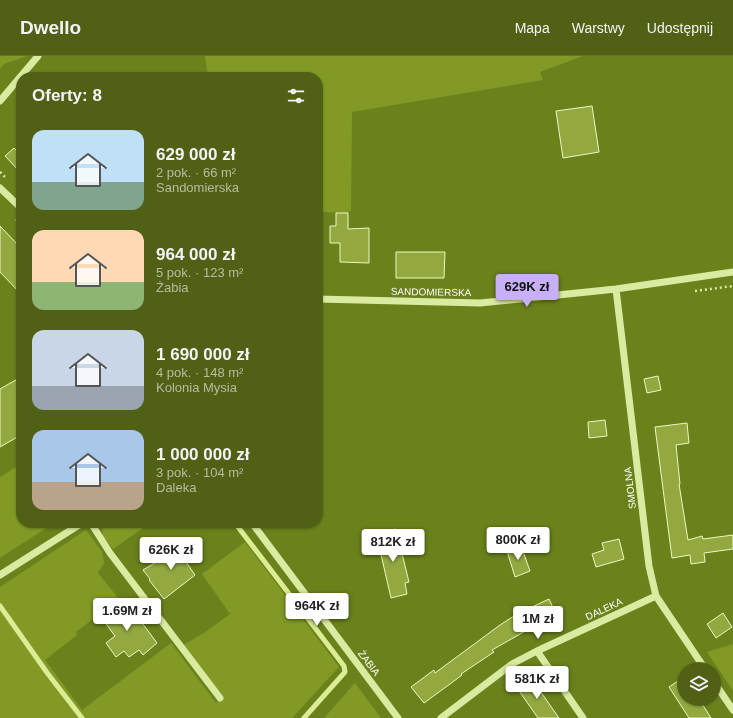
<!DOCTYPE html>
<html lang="pl">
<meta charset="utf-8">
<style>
body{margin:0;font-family:Arial,sans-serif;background:#5a6a22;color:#f1f3f6;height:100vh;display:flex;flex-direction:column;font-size:15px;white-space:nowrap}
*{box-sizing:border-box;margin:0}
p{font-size:13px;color:#b4bca0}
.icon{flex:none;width:22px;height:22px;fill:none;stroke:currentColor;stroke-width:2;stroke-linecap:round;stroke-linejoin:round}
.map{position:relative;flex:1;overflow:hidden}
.drawer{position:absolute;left:16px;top:16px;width:307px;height:456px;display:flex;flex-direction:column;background:#506115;border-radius:16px;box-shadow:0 1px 3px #0004}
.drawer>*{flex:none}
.controls{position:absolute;left:677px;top:606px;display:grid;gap:8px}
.controls a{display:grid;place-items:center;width:44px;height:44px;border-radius:50%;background:#506115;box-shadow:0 1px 3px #0004;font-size:20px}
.price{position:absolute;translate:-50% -34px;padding:0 9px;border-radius:4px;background:#fff;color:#222;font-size:13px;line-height:26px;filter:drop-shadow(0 1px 2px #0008)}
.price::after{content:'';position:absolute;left:50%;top:24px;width:12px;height:9px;margin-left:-6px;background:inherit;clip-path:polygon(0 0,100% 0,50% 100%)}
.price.selected{background:#c8b0f8;color:#111}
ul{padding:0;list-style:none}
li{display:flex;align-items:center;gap:12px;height:100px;padding:0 16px}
li span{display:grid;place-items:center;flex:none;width:112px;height:80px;border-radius:12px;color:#555}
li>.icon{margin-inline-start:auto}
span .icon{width:48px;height:48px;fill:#fffc;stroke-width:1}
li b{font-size:17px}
h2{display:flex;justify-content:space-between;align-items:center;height:48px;padding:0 16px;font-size:17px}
header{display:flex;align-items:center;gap:24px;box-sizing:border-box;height:56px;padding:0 20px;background:#506115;border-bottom:1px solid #677534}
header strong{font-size:19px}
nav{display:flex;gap:22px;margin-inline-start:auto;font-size:14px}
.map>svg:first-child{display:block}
.green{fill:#829a25}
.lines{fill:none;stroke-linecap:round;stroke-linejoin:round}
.stream{stroke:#dbec94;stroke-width:5}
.building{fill:#93a940;stroke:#edf7c5}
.path{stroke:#dbeaa1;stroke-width:2.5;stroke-dasharray:2 3;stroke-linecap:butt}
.minor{stroke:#dbeaa1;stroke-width:7}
.labels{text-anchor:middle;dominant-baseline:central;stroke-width:4;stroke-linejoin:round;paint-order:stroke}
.street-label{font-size:10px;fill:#fff;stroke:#6b811c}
</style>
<header>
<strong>Dwello</strong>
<nav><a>Mapa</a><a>Warstwy</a><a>Udostępnij</a></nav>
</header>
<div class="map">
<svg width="733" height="662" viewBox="0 0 733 662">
<rect width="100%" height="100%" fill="#6b811c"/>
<!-- green -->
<path class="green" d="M 0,0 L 27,0 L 4,8 L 0,13 Z
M 205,0 L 583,0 L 540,16 L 543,24 L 352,56 L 351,154 L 348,157 L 318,156 L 318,21 L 208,21 Z
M 21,408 L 21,467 L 54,467 L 0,502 L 0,421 Z
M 102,467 L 150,467 L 113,493 L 103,480 Z
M 86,474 L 102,496 L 104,507 L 98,517 L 119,543 L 76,576 L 77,579 L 45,604 L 82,654 L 171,587 L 216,647 L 222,641 L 183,589 L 204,577 L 230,558 L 202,518 L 245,486 L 339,611 L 292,662 L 0,662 L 0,531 Z
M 733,588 L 733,635 L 707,596 Z
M 355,627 L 381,662 L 324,662 Z"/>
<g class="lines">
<!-- stream -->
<path class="stream" d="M 235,467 L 344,610 L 345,616 L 304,662
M 0,550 L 48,618 L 82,662"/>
</g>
<!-- building -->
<path class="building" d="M 592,50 L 599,96 L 563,102 L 556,55 Z
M 14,92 L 21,99 L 21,117 L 5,100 Z
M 336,157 L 348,157 L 348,173 L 369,172 L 369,207 L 340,206 L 340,187 L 330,187 L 330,170 L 336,170 Z
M 0,170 L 21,192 L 21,238 L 0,216 Z
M 396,196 L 445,196 L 444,222 L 396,222 Z
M 658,320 L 661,334 L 647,337 L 644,323 Z
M 21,321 L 21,379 L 0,391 L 0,333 Z
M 605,364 L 607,380 L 589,382 L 588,366 Z
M 687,367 L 689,387 L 676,389 L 680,428 L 679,428 L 688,484 L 702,480 L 703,483 L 733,479 L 733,493 L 704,497 L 705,506 L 691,508 L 690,499 L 672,502 L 655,371 Z
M 396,473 L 409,526 L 405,527 L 407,538 L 391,542 L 376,477 Z
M 619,483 L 624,503 L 596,511 L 592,498 L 604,494 L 602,487 Z
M 184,485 L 195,499 L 186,506 L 195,519 L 164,543 L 149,524 L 150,523 L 143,514 L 170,498 L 168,497 Z
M 521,490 L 530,515 L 515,521 L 507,495 Z
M 549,543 L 557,560 L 536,569 L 492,594 L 494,596 L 461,618 L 462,619 L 450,628 L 424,647 L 411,631 L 434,614 L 435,617 L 500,569 L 517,558 Z
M 120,546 L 124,551 L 128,548 L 157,587 L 143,599 L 139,594 L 129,601 L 124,595 L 116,601 L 106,587 L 115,580 L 101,561 Z
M 723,557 L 732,571 L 716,582 L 707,568 Z
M 684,621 L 684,643 L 699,643 L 711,662 L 689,662 L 669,631 Z
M 531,622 L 559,662 L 538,662 L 517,632 Z"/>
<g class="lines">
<!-- path -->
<path class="path" d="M 0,116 L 5,121
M 16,163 L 21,168
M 695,235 L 733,230"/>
<!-- minor -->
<path class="minor" d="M 0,45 L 38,0
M 0,132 L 21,152
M 616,233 L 649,510 L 656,540 L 705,613
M 318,243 L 480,247 L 616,233 L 733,216
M 91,467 L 110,497 L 220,642
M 252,467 L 398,662
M 0,519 L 82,467
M 537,595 L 583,662
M 714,626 L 733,654
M 441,662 L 512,608 L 537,595 L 656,540"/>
</g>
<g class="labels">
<!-- street labels -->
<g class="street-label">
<text transform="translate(431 236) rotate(1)">SANDOMIERSKA</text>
<text transform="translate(630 432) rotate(-97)">SMOLNA</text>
<text transform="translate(604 553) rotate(-25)">DALEKA</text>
<text transform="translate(369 607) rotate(53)">ŻABIA</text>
</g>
</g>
</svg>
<div class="controls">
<a><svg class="icon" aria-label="layers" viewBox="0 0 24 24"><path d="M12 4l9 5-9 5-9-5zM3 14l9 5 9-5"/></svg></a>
</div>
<b class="price selected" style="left:527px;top:252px">629K zł</b>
<b class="price" style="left:518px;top:505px">800K zł</b>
<b class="price" style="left:393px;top:507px">812K zł</b>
<b class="price" style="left:171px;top:515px">626K zł</b>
<b class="price" style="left:317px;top:571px">964K zł</b>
<b class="price" style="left:127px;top:576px">1.69M zł</b>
<b class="price" style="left:538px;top:584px">1M zł</b>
<b class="price" style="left:537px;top:644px">581K zł</b>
<section class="drawer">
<h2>Oferty: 8<svg class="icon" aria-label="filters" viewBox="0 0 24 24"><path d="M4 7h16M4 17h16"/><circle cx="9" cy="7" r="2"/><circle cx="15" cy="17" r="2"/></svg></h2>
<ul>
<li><span style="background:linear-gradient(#bfe0f5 65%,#7fa58c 0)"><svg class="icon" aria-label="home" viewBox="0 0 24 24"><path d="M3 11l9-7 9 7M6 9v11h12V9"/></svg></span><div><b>629 000 zł</b><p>2 pok. · 66 m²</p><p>Sandomierska</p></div></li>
<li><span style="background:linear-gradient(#ffd9b3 65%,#8fb573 0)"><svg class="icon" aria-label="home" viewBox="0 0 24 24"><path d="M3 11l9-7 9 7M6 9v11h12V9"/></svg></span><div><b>964 000 zł</b><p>5 pok. · 123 m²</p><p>Żabia</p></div></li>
<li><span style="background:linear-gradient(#c9d6e8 70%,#9aa5b1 0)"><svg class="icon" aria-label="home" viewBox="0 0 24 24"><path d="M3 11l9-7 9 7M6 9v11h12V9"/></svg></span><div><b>1 690 000 zł</b><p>4 pok. · 148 m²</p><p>Kolonia Mysia</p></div></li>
<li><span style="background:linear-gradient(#a9c7e8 65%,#b9a48a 0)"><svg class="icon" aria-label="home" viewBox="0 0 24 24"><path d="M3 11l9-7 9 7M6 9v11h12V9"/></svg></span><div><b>1 000 000 zł</b><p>3 pok. · 104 m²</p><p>Daleka</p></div></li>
</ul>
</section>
</div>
